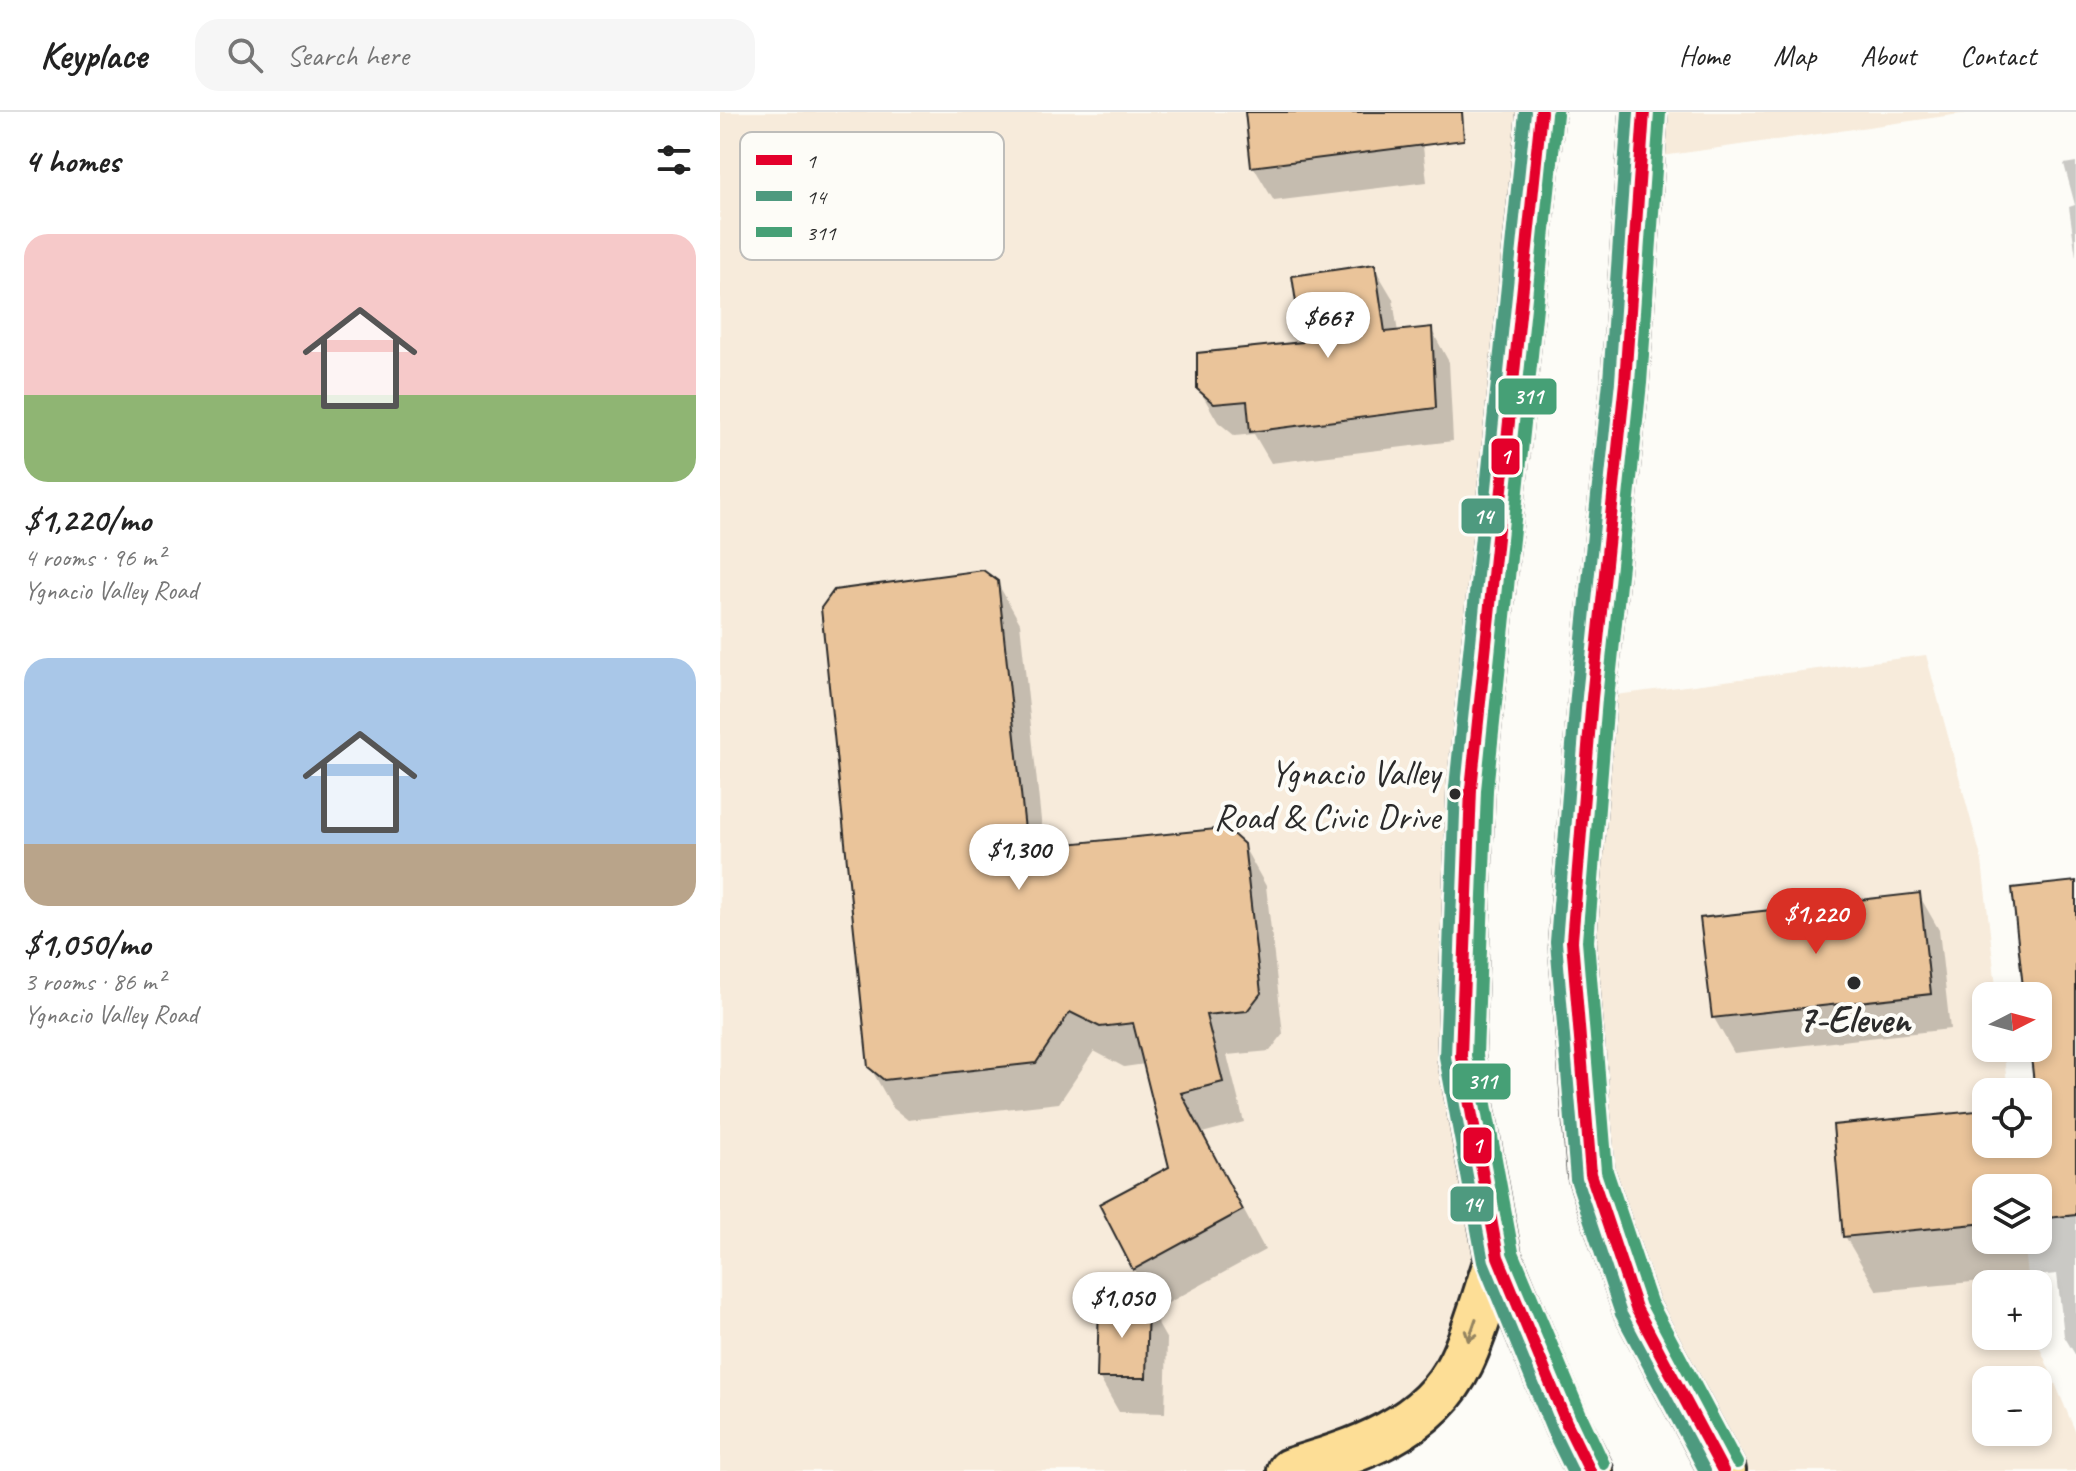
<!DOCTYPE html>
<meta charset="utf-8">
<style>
body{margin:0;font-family:Caveat,sans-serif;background:#f6f6f6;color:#222;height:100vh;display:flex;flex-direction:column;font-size:30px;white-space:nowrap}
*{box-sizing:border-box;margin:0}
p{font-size:26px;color:#767676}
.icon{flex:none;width:44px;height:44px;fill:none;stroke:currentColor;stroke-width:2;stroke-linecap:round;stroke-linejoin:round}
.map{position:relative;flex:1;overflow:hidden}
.drawer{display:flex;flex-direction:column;background:#fff;width:720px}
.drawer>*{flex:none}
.needle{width:52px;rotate:84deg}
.buttons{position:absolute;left:1252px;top:870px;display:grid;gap:16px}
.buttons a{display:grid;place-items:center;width:80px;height:80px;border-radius:16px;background:#fff;box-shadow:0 4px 12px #0003;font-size:40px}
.price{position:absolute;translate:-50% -68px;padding:0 18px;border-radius:28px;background:#fff;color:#222;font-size:26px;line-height:52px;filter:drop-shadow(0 2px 4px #0008)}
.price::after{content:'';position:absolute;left:50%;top:48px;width:24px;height:18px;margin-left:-12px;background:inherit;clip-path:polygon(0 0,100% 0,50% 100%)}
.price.selected{background:#d93025;color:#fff}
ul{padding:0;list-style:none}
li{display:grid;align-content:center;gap:16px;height:424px;padding:0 24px}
li span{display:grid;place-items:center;height:248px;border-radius:24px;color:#555}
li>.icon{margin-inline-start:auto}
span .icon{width:144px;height:144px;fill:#fffc;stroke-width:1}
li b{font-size:34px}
h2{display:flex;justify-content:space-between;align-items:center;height:96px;padding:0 24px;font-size:34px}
header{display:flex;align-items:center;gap:48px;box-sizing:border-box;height:112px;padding:0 40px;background:#fff;border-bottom:2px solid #e0e0e0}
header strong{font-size:38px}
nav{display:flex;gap:44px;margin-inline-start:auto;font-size:28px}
.search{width:560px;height:72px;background:#f6f6f6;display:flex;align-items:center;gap:20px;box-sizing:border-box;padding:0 28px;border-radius:24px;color:#767676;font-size:30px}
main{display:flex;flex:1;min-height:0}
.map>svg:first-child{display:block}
.built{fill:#f7ebdb;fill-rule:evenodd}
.shadow{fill:#0003;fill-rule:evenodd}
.building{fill:#eac49a;stroke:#2b2b2b;stroke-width:2}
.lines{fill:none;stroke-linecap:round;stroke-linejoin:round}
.highway-casing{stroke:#2b2b2b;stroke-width:50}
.highway{stroke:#fdde96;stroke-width:44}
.bus-1-casing{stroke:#fdfcf7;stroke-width:18}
.bus-2-casing{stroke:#fdfcf7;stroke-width:18}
.bus-3-casing{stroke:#fdfcf7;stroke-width:18}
.bus-1{stroke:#e4002b;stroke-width:12}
.bus-2{stroke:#4e9a7f;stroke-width:12}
.bus-3{stroke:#46a076;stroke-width:12}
.oneway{stroke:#948460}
.bus-dot{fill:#2b2b2b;stroke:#fdfcf7;stroke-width:3}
.labels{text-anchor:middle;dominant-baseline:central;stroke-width:8;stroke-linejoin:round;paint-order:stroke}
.bus-label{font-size:36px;fill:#2b2b2b;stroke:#fdfcf7;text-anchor:end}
.poi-label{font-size:38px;font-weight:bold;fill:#2b2b2b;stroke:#fdfcf7}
.key{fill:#fdfcf7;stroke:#bebdba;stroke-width:2}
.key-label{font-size:22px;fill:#2b2b2b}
.line-badge{stroke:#fdfcf7;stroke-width:3}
.badge-label{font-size:22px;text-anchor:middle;font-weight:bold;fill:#fff}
</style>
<header>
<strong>Keyplace</strong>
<div class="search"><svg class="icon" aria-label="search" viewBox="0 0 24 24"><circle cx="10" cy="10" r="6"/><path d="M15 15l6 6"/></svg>Search here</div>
<nav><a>Home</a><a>Map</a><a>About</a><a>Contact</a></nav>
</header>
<main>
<section class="drawer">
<h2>4 homes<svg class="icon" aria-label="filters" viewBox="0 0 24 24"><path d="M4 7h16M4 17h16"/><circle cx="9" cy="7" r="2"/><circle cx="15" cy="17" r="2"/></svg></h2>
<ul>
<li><span style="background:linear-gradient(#f6c9c9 65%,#8fb573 0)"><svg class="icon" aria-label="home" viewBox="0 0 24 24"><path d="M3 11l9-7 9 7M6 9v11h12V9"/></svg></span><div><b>$1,220/mo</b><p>4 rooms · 96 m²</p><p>Ygnacio Valley Road</p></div></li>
<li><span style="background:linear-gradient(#a9c7e8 75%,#b9a48a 0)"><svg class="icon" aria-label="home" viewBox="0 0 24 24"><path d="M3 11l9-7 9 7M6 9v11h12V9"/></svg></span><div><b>$1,050/mo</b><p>3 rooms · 86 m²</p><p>Ygnacio Valley Road</p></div></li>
</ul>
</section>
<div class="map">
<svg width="1356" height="1359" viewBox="0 0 1356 1359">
<rect width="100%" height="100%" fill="#fdfcf7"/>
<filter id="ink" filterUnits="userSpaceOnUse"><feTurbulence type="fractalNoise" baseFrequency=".0125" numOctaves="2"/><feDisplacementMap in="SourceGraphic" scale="16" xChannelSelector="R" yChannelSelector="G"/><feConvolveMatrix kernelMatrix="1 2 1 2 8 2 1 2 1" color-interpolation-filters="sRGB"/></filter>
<g filter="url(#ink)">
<!-- built -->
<path class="built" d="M 0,0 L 821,0 L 741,944 L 778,1145 L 741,1250 L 570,1359 L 0,1359 Z
M 924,0 L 1254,0 L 921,47 Z
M 1206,543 L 1262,749 L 1277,884 L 1266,884 L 1266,936 L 1283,936 L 1288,980 L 1266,980 L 1266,1128 L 1304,1128 L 1309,1172 L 1266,1172 L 1266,1224 L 1315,1224 L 1356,1321 L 1356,1359 L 1003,1359 L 871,1062 L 872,586 ZM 1266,1268 L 1318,1268 L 1318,1320 L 1266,1320 Z"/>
<!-- shadow -->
<path class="shadow" d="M 527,0 L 699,0 L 707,70 L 554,89 L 533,54 Z
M 1356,50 L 1356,145 L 1349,95 L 1355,93 L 1344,52 Z
M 654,155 L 673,187 L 678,221 L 711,217 L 729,250 L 733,329 L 551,351 L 534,322 L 515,324 L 498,310 L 479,277 L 584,231 Z
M 277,470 L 300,511 L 324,736 L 523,733 L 546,774 L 563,922 L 550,939 L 507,943 L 524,1010 L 482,1021 L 545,1138 L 437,1197 L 414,1157 L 451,1056 L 425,952 L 404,955 L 374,939 L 339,991 L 188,1008 L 173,996 L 150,955 Z
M 1356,771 L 1356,1244 L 1344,1224 L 1337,1162 L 1157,1179 L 1125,1124 L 1266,1000 L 1266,1032 L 1318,1032 L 1318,980 L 1312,936 L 1318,936 L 1318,884 L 1306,884 ZM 1266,1076 L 1318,1076 L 1318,1128 L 1266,1128 Z
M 1199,783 L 1219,818 L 1230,917 L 1014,941 L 994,906 L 983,807 Z
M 427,1193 L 447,1228 L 445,1301 L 399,1300 L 379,1265 Z"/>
<!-- building -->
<path class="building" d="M 525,0 L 742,0 L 744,28 L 531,55 Z
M 655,152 L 665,220 L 712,215 L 716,296 L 530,320 L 527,289 L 494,292 L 477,277 L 477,241 L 582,230 L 572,164 Z
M 263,458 L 278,469 L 307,736 L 506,716 L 524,732 L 541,881 L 527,899 L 486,903 L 503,970 L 461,981 L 523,1098 L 413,1158 L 379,1092 L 449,1055 L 413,911 L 380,915 L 350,900 L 316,951 L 164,968 L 148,955 L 101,496 L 114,478 Z
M 1356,769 L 1356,1103 L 1318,1107 L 1318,1076 L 1266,1076 L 1266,1111 L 1123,1125 L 1113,1013 L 1266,998 L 1266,1032 L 1318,1032 L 1318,980 L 1315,980 L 1310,936 L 1318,936 L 1318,884 L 1304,884 L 1292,776 Z
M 1200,781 L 1211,882 L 992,906 L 980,806 Z
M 379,1190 L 428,1191 L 426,1266 L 377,1266 Z"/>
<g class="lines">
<!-- highway casing -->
<g class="highway-casing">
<path id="highway" d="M 821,0 L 751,677 L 741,944 L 778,1145 L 847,1312 L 870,1359
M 924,0 L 905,270 L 872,586 L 852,829 L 871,1062 L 916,1196 L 1003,1359
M 570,1359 C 636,1339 709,1317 741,1250 C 757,1217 766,1179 778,1145"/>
</g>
<!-- highway -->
<use href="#highway" class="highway"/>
<!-- bus-1 casing -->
<g class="bus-1-casing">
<path id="bus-1" d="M 821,0 L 751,677 L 741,944 L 778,1145 L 847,1312 L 870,1359
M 924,0 L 905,270 L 872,586 L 852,829 L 871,1062 L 916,1196 L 1003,1359"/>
</g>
<!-- bus-2 casing -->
<g class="bus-2-casing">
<path id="bus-2" d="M 805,0 L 735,675 L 725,945 L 763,1150 L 832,1318 L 852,1359
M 908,0 L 889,269 L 856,584 L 836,830 L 856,1067 L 901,1202 L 985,1359"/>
</g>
<!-- bus-3 casing -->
<g class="bus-3-casing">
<path id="bus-3" d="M 940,1 L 921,271 L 888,587 L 868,829 L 887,1059 L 931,1190 L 1017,1351
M 837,2 L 767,678 L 757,943 L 793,1140 L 862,1305 L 884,1352"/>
</g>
<!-- bus-1 -->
<use href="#bus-1" class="bus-1"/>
<!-- bus-2 -->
<use href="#bus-2" class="bus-2"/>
<!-- bus-3 -->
<use href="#bus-3" class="bus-3"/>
</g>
<!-- one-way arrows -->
<defs><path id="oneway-shaft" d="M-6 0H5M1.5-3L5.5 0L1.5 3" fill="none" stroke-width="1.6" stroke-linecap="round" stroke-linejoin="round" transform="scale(2)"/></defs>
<use class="oneway" href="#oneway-shaft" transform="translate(752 1218) rotate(109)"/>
</g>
<!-- markers -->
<g class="bus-dot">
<circle cx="735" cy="682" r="7"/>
<circle cx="1134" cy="871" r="8"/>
</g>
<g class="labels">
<!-- bus labels -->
<g class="bus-label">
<text x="720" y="661">Ygnacio Valley<tspan x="720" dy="44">Road &amp; Civic Drive</tspan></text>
</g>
<!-- poi labels -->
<g class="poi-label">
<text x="1134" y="907">7-Eleven</text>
</g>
</g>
<!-- legend -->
<rect x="20" y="20" width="264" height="128" rx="12" class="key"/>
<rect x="36" y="43" width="36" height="10" fill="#e4002b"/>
<rect x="36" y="79" width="36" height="10" fill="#4e9a7f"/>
<rect x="36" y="115" width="36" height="10" fill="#46a076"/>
<g class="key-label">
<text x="86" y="56">1</text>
<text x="86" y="92">14</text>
<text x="86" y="128">311</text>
</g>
<g class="line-badge">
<rect x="777" y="265" width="61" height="39" rx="8" fill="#46a076"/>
<rect x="770" y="325" width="31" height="39" rx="8" fill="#e4002b"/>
<rect x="740" y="385" width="46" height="38" rx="8" fill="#4e9a7f"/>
<rect x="731" y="950" width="61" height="39" rx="8" fill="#46a076"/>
<rect x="742" y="1014" width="31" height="39" rx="8" fill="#e4002b"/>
<rect x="729" y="1073" width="46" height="38" rx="8" fill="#4e9a7f"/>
</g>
<g class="badge-label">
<text x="808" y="292">311</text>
<text x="785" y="352">1</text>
<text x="763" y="412">14</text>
<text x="762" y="977">311</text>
<text x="757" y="1041">1</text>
<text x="752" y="1100">14</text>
</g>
</svg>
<div class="buttons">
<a><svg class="needle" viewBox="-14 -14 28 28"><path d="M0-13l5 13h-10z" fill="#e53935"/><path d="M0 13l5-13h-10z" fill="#767676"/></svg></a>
<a><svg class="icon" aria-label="locate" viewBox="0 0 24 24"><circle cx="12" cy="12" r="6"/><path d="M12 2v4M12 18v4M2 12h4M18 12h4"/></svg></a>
<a><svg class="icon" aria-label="layers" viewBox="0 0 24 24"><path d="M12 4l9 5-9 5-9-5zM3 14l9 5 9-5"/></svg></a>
<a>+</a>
<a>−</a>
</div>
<b class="price" style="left:608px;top:248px">$667</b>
<b class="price" style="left:299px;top:780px">$1,300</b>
<b class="price selected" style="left:1096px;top:844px">$1,220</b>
<b class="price" style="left:402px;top:1228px">$1,050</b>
</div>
</main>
